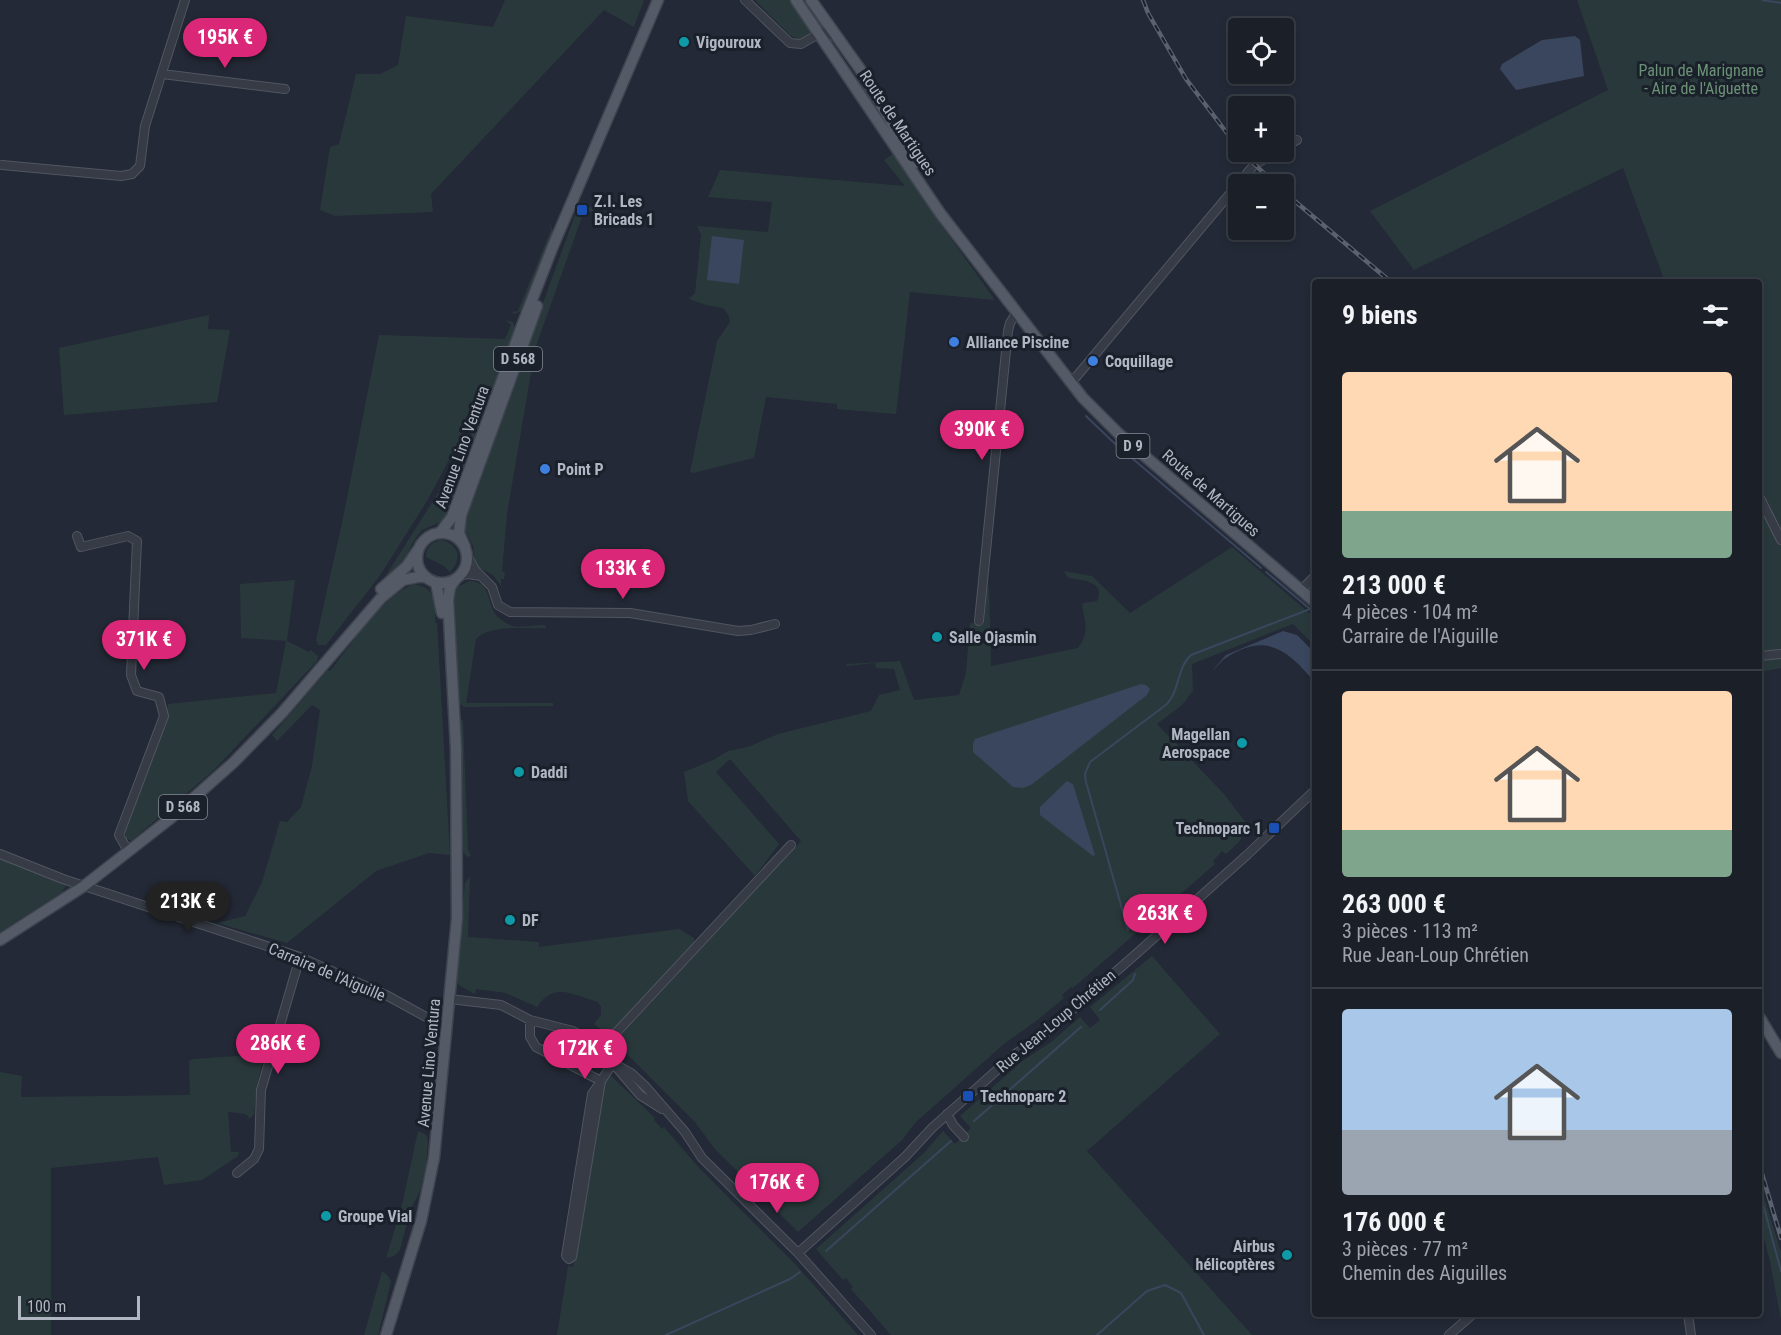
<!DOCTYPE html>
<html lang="fr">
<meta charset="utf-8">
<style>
body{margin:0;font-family:"Roboto Condensed",sans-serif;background:#272c34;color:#f1f3f6;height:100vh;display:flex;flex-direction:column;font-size:22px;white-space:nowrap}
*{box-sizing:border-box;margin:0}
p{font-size:20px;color:#9fa2a8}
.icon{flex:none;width:33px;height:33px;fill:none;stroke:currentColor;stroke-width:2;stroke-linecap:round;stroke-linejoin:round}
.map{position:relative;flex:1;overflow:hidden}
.side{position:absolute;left:1312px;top:279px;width:450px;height:1038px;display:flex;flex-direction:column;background:#1a1f28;border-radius:6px;box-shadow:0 3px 9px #0003,0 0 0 2px #383d45}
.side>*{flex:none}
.fabs{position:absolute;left:1228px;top:18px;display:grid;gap:12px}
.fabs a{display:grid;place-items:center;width:66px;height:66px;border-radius:6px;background:#1a1f28;box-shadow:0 3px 9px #0003,0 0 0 2px #383d45;font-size:30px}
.scale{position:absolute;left:18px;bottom:15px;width:122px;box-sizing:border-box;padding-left:6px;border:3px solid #b1b6c3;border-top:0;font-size:16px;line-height:21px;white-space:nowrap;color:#b1b6c3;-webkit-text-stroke:4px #1b212b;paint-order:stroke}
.price{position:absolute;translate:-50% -51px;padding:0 14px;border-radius:21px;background:#db2777;color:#fff;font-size:20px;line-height:39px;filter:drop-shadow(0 2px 3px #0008)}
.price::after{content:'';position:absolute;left:50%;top:36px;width:18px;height:14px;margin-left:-9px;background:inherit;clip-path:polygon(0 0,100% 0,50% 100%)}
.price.active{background:#222;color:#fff}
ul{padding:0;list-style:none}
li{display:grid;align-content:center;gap:12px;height:318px;padding:0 30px}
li+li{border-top:2px solid #383d45}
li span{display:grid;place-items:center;height:186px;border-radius:6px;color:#555}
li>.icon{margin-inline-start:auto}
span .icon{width:108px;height:108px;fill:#fffc;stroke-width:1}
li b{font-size:26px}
h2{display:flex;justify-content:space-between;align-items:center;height:72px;padding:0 30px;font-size:26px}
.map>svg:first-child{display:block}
.green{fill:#29393b}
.water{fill:#3a465d}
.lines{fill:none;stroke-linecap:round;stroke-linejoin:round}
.stream{stroke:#3a465d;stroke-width:2}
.minor-casing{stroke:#515661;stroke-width:10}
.major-casing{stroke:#3f4550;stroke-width:13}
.minor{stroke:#363b46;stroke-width:8}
.major{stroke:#545a66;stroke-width:10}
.rail-casing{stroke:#5a616f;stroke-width:4.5}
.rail{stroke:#1b212b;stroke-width:2;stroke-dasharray:7;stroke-linecap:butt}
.culture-dot{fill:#0f9aa8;stroke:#1b212b;stroke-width:2}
.transit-dot{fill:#1a4fb4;stroke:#1b212b;stroke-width:2}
.shop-dot{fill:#3f7fe0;stroke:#1b212b;stroke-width:2}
.labels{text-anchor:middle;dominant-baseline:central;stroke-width:6;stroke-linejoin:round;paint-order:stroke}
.shield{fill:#1b212b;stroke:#848995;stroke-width:1.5}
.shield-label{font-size:15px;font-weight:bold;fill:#b1b6c3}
.poi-label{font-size:16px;font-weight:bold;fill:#b1b6c3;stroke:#1b212b;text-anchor:start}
.park-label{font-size:16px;fill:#6b9176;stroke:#1b212b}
.street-label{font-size:16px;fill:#b1b6c3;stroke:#1b212b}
</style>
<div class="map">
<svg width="1781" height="1335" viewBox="0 0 1781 1335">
<rect width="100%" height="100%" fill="#232936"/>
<!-- green -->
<path class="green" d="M 505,0 L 644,0 L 634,27 L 604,10 L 431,194 L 433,212 L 335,216 L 320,210 L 330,147 L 339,144 L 356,74 L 380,74 L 398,65 L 406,16 L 493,27 Z
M 755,0 L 790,0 L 808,24 L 810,32 L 809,34 L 800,39 L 791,36 Z
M 1577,0 L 1781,0 L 1781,668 L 1760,672 L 1760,282 L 1665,282 L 1623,168 L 1414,270 L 1370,211 L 1608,90 Z
M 894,153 L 939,222 L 995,300 L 910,292 L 896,414 L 837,409 L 837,404 L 766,397 L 754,458 L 693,473 L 690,472 L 717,341 L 730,322 L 729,316 L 723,308 L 706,305 L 689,299 L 695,293 L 701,235 L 697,226 L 768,232 L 772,202 L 708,197 L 720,170 L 905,186 L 884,160 Z
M 600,203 L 598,212 L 584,211 L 535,349 L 507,514 L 502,571 L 505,572 L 504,579 L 501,579 L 501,586 L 493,575 L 478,567 L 475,563 L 473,546 L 464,528 L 465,517 L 575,215 L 584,209 Z
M 549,223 L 555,234 L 523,310 L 515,314 L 510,312 L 518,311 L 551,230 Z
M 209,315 L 208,329 L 230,330 L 217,402 L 64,415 L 59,348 Z
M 506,320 L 513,322 L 515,327 L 514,336 L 492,397 L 479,408 L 471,419 L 427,501 L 381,574 L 326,645 L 318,645 L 316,640 L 342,523 L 379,335 L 505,339 L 511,325 Z
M 483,414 L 485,414 L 445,520 L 422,530 L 413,542 L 404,561 L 383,580 L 433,501 Z
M 440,540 C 459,543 463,559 450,572 L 444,566 L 426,557 C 426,547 431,543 440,540 Z
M 1232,547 L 1315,618 L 1315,646 L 1293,624 L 1192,664 L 1193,691 L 1182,705 L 1157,724 L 1224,794 L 1249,827 L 1238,843 L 1226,854 L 1222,851 L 1213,861 L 1215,864 L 1073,988 L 1071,987 L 1062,995 L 1064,998 L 1036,1021 L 1005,1043 L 916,1122 L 902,1140 L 798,1232 L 763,1197 L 765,1194 L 757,1186 L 754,1188 L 714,1148 L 695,1122 L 615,1042 L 801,841 L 730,759 L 716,772 L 779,844 L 755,876 L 688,801 L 684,772 L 713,760 L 728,751 L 748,747 L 778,734 L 871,711 L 879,695 L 900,690 L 894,669 L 876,668 L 875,663 L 847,666 L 846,664 L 900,661 L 914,700 L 959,695 L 966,673 L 970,623 L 984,624 L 987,587 L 989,587 L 991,666 L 1078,648 C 1089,634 1086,623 1082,606 L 1083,603 L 1097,601 C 1106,581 1082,580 1068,578 L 1064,571 L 1092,576 L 1130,613 Z
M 295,580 L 287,641 L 309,652 L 311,650 L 318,656 L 317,661 L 214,770 L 131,841 L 126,838 L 125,831 L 165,723 L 168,704 L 276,693 L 286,641 L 241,638 L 240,584 Z
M 469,581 C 491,581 486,601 496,615 C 499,619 507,624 512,626 C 518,628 538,625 545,625 L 546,628 C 527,629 489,624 476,639 L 466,703 L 553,703 L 553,706 L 464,707 L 460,704 L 452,599 L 456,588 Z
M 414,584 C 437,588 435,604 435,623 L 437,623 L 450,855 L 429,853 L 376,871 L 287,943 L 217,923 L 245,916 L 262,882 L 280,821 L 287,822 L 301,807 L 312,766 L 320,710 L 312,705 L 277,741 L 272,735 L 328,670 L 330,671 C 352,644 382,596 414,584 Z
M 463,719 L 468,849 L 471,856 L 467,857 L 463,852 L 457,729 L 459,721 Z
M 0,859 L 62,882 L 66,885 L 62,892 L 0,932 Z
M 470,876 L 468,937 L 539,942 L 539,947 L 679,929 L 694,938 L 695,944 L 609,1035 L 594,1024 L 601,1015 L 601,1007 L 598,1002 C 573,995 554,981 537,1007 L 506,993 L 476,989 L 475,994 L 460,986 L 456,980 L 465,883 Z
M 1152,956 L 1220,1034 L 1087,1151 L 1252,1335 L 891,1335 L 851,1289 L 853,1287 L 846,1278 L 843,1280 L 816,1249 L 924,1153 L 943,1131 L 955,1144 L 971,1128 L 960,1116 L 1021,1062 L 1051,1042 L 1080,1017 L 1090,1028 L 1100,1020 L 1090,1007 Z
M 265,1054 L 257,1084 L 254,1114 L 250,1119 L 246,1114 L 228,1112 L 231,1152 L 239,1152 L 238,1156 L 202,1180 L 164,1185 L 158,1157 L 51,1168 L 51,1335 L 0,1335 L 0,1072 L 22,1076 L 21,1097 L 190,1095 L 189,1061 L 193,1059 Z
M 611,1076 L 655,1118 L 654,1120 L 662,1129 L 664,1127 L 699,1168 L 796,1265 L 858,1335 L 557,1335 L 568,1266 L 573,1267 L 605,1082 Z
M 418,1131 L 426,1135 L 428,1141 L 426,1166 L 420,1191 L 410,1211 L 400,1250 L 394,1256 L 386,1258 L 401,1209 Z
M 1760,1184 L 1781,1252 L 1781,1320 L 1770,1261 L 1760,1223 Z
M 382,1271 L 388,1276 L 391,1281 L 379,1331 L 378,1335 L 364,1335 Z"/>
<!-- water -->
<path class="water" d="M 1575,36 L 1580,40 L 1584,76 L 1516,90 L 1500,69 L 1502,64 L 1542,40 Z
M 712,236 L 744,240 L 739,284 L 707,280 Z
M 1283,631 L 1297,635 L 1315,653 L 1315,682 C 1288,651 1267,631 1226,658 C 1221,661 1217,667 1212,671 L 1226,655 Z
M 1141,684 L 1146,685 L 1150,689 L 1147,695 L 1031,785 L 1023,788 L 1013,787 L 973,752 L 973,744 L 975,739 Z
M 1067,781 L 1073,784 L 1095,855 L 1093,856 L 1040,815 L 1040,807 Z"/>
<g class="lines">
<!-- stream -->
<path class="stream" d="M 1762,0 L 1781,3
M 1086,416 L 1112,441 L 1261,568
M 1266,572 L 1310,609
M 1128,930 L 1086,782 L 1085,774 L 1090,762 L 1167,704 C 1180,690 1177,667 1191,655 L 1310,609 L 1316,615
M 1100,1010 L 1133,980 L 1135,974
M 974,1121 L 1081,1027
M 1760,1193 L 1781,1271
M 826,1251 L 951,1141
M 666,1335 L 790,1279 L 800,1272
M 1097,1335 L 1147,1291 L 1165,1285 L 1181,1293 L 1204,1335"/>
<!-- minor casing -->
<g class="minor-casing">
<path id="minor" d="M 745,0 L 790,43 L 801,44 L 822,32 L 836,37
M 162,74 L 285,89
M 1284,147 L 1297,140
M 2,165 L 121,176 L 132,174 L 140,166 L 145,126 L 185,0
M 1071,383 L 1254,165 L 1277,152
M 1760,498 L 1781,540
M 77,536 L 81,547 L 128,536 L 137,541 L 131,675 L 137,691 L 159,697 L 164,716 L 119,835 L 128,851
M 467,555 L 475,570 L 492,587 L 498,605 L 510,612 L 630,613 L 738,631 L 751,630 L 775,624
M 460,576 L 468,574 L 481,576
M 1301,590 L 1316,575
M 979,621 L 1008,331 L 1010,323 L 1017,312
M 1760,656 L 1781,654
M 0,854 L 63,879 L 300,957 L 386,995 L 446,1028
M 450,999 L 501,1005 L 530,1020 L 573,1031 L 597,1045 L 613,1063 L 601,1081 L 536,1047 L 530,1037 L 530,1020
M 601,1049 L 791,845
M 613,1063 L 631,1073 L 646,1087 L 685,1132 L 702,1158 L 798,1253 L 871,1335
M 616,1067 L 640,1095 L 662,1109
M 601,1081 L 572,1257 L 569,1259 L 566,1256 L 592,1094 Z
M 947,1114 L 953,1125 L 964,1137
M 237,1173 L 254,1159 L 259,1149 L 261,1090 L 300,957
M 798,1253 L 905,1157 L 932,1128 L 1015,1054 L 1040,1038 L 1136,954 L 1247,855 L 1316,789
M 1688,1314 L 1691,1335
M 1449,1335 L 1473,1314"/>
</g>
<!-- major casing -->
<g class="major-casing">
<path id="major" d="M 796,0 L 940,213 L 1083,398 L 1119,434 L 1316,603
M 811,0 L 860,69 L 915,163
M417 558a25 25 0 1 1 50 0a25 25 0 1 1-50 0Z
M 440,533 L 452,517 L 523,323 L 553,246 L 658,0
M 465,547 L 459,533 L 461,515 L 537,306
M 436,583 L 442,613
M 381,589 L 407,566 L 417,551
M 0,940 L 84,886 L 171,818 L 233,763 L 282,713 L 381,598 L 403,580 L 418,577 L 426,577
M 1760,1018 L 1781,1053
M 386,1335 L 421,1221 L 434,1158 L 457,918 L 456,749 L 448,600 L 450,587 L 455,580"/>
</g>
<!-- minor -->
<use href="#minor" class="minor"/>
<!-- major -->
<use href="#major" class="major"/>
<!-- rail casing -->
<g class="rail-casing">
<path id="rail" d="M 1143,0 L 1148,13 L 1186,79 L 1239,149
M 1242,152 L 1275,184
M 1284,192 L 1391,282
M 1760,1167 L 1781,1238"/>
</g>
<!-- rail -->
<use href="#rail" class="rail"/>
</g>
<!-- markers -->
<g class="culture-dot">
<circle cx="684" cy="42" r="6"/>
<circle cx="937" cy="637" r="6"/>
<circle cx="1242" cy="743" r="6"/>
<circle cx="519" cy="772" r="6"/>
<circle cx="510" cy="920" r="6"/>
<circle cx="326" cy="1216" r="6"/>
<circle cx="1287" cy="1255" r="6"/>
</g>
<g class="transit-dot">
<rect x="576" y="204" width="12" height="12" rx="3"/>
<rect x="1268" y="822" width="12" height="12" rx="3"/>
<rect x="962" y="1090" width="12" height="12" rx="3"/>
</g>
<g class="shop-dot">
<circle cx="954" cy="342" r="6"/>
<circle cx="1093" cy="361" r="6"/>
<circle cx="545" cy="469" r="6"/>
</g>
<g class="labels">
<!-- shield labels -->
<g class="shield">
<rect x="494" y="347" width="48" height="24" rx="4.5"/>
<rect x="1116.5" y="434" width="33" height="24" rx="4.5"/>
<rect x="159" y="795" width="48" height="24" rx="4.5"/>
</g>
<g class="shield-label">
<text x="518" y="359">D 568</text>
<text x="1133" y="446">D 9</text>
<text x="183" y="807">D 568</text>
</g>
<!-- poi labels -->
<g class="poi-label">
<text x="696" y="42">Vigouroux</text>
<text x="594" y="201">Z.I. Les<tspan x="594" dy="18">Bricads 1</tspan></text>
<text x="966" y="342">Alliance Piscine</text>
<text x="1105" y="361">Coquillage</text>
<text x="557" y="469">Point P</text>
<text x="949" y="637">Salle Ojasmin</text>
<text x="1230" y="734" text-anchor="end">Magellan<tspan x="1230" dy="18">Aerospace</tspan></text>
<text x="531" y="772">Daddi</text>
<text x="1262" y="828" text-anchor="end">Technoparc 1</text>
<text x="522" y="920">DF</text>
<text x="980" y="1096">Technoparc 2</text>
<text x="338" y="1216">Groupe Vial</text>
<text x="1275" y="1246" text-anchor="end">Airbus<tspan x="1275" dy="18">hélicoptères</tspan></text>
</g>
<!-- park labels -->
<g class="park-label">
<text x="1701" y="70">Palun de Marignane<tspan x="1701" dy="18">- Aire de l'Aiguette</tspan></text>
</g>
<!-- street labels -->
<g class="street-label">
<text transform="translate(898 123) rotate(56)">Route de Martigues</text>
<text transform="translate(462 447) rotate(-70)">Avenue Lino Ventura</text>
<text transform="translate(1211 493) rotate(41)">Route de Martigues</text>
<text transform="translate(327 972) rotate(23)">Carraire de l'Aiguille</text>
<text transform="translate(1056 1021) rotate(-40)">Rue Jean-Loup Chrétien</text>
<text transform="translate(429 1063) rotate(-85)">Avenue Lino Ventura</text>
</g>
</g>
</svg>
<div class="fabs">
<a><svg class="icon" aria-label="locate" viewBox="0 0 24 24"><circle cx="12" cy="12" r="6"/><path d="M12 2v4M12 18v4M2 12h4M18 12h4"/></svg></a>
<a>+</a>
<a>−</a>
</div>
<div class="scale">100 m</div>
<b class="price" style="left:225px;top:69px">195K €</b>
<b class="price" style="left:982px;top:461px">390K €</b>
<b class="price" style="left:623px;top:600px">133K €</b>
<b class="price" style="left:144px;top:671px">371K €</b>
<b class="price active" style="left:188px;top:933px">213K €</b>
<b class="price" style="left:1165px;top:945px">263K €</b>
<b class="price" style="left:278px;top:1075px">286K €</b>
<b class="price" style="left:585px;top:1080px">172K €</b>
<b class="price" style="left:777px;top:1214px">176K €</b>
<section class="side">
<h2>9 biens<svg class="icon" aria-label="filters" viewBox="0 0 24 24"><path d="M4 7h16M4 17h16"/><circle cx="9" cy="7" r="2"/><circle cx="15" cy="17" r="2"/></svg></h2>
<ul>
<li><span style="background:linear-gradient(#ffd9b3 75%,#7fa58c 0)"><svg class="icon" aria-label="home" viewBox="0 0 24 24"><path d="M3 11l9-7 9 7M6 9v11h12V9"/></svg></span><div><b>213 000 €</b><p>4 pièces · 104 m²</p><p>Carraire de l'Aiguille</p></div></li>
<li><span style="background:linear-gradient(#ffd9b3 75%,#7fa58c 0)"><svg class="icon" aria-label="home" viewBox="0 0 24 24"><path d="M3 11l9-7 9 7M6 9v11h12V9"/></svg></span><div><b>263 000 €</b><p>3 pièces · 113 m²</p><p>Rue Jean-Loup Chrétien</p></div></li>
<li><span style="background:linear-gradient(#a9c7e8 65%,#9aa5b1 0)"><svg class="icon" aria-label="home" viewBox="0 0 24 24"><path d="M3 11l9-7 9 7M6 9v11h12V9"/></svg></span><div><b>176 000 €</b><p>3 pièces · 77 m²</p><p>Chemin des Aiguilles</p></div></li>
</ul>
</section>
</div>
